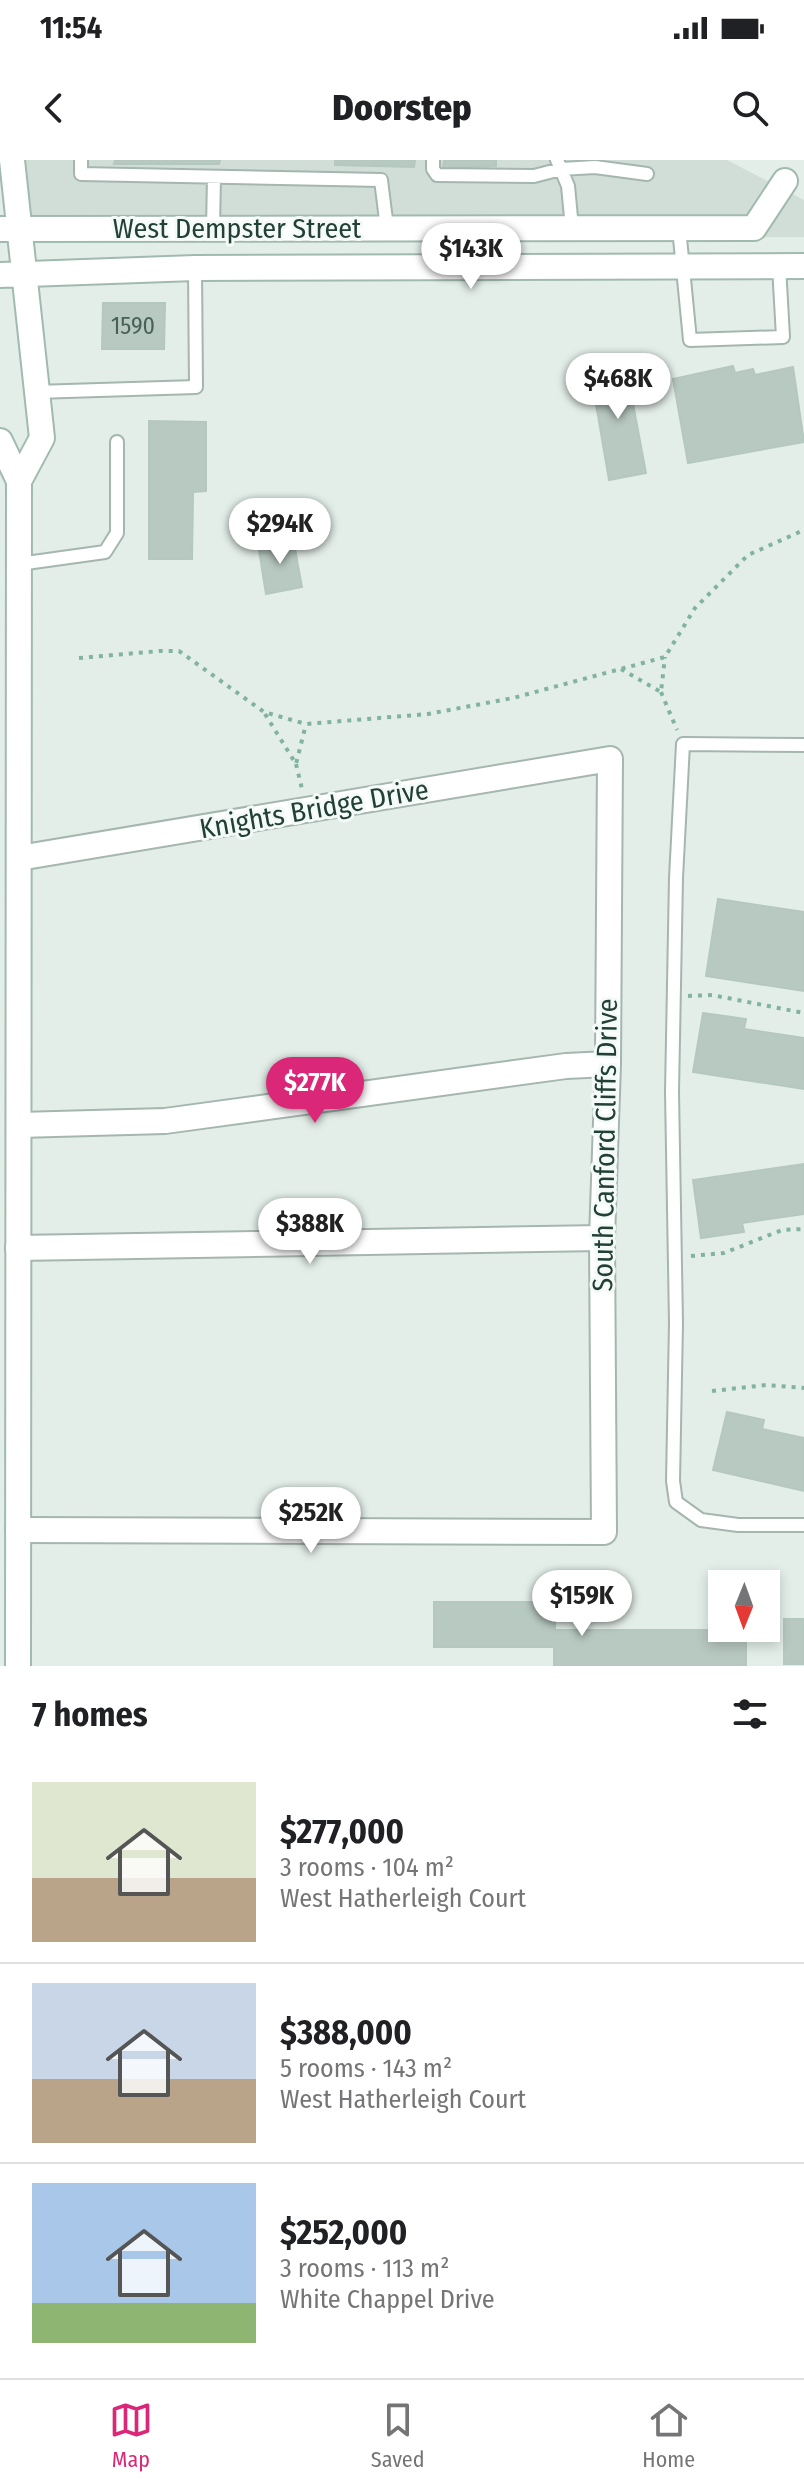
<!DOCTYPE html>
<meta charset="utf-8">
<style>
body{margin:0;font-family:"Fira Sans Condensed",sans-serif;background:#f2f2f2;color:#202124;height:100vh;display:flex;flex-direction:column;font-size:30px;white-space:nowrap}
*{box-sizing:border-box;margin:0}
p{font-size:26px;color:#757577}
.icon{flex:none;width:44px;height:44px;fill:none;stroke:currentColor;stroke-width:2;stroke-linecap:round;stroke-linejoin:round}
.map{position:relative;height:1506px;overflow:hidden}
.details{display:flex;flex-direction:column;background:#fff;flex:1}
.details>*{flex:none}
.needle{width:52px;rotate:181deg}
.tools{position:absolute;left:708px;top:1410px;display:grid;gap:16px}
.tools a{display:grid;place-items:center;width:72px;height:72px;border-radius:0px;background:#fff;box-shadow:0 4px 12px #0003;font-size:40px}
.price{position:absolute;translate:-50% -68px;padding:0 18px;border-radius:28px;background:#fff;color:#222;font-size:26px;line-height:52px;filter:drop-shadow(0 2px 4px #0008)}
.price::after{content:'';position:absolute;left:50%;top:48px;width:24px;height:18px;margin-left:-12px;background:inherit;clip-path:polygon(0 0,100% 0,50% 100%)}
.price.selected{background:#db2777;color:#fff}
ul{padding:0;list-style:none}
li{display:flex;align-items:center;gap:24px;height:200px;padding:0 32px}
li+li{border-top:2px solid #e0e0e0}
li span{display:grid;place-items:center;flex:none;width:224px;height:160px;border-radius:0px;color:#555}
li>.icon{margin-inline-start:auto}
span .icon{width:96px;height:96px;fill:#fffc;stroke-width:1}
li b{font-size:34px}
h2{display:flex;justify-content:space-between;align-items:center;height:96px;padding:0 32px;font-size:34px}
.status{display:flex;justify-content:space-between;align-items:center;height:56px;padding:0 40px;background:#fff;direction:ltr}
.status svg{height:22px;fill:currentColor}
header{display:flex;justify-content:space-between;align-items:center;height:104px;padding:0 32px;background:#fff;font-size:36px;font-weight:800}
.tab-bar{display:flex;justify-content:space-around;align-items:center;height:112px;border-top:2px solid #e0e0e0;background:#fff;font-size:22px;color:#757577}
.tab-bar a{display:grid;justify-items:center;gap:4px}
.tab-bar .selected{color:#db2777}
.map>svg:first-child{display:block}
.built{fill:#d1ded7}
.building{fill:#b8c9c1;stroke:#b5c8bf;stroke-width:2}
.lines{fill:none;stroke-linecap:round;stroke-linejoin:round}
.service-casing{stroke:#a5b6af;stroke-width:16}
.minor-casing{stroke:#a5b6af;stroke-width:28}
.secondary-casing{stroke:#a1baaf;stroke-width:28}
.path{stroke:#82b3a0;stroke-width:4;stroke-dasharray:4 6;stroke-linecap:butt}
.service{stroke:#fff;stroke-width:12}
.minor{stroke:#fff;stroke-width:24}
.secondary{stroke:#fff;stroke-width:24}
.labels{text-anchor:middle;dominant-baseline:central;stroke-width:6;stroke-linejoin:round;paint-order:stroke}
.number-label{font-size:24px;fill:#486259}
.street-label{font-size:28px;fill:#224036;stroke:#f4faf7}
</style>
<div class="status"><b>11:54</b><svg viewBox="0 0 49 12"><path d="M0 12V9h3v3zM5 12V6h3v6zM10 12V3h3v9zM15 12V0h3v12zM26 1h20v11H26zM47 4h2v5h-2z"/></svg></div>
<header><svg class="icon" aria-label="back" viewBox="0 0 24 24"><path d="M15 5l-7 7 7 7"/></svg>Doorstep<svg class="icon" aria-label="search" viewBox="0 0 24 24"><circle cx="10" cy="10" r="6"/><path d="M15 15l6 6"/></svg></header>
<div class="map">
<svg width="804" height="1506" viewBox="0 0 804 1506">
<rect width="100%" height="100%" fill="#e3eee8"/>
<!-- built -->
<path class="built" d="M 16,0 L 727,0 L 804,40 L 804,77 L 196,78 L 29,61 Z"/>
<!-- building -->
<path class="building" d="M 115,0 L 220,0 L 219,4 L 114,4 Z
M 335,0 L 415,0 L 414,7 L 335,5 Z
M 444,0 L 496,0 L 496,6 L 443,8 Z
M 103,143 L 165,143 L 164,189 L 102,189 Z
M 625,201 L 646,313 L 609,320 L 590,209 Z
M 733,206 L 735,213 L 753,209 L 755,215 L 793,207 L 804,282 L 688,303 L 673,219 Z
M 149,261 L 206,262 L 206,331 L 193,332 L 192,399 L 149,399 Z
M 293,378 L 302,427 L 266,434 L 258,384 Z
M 718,739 L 804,752 L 804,831 L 706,816 Z
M 703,853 L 746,859 L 744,869 L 804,878 L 804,929 L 693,912 Z
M 804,1004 L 804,1054 L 742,1063 L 744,1072 L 701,1078 L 693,1020 Z
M 727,1252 L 764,1260 L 762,1269 L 804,1278 L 804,1331 L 713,1310 Z
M 434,1442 L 555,1442 L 555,1470 L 746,1470 L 746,1506 L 554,1506 L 554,1487 L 434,1487 Z
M 784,1459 L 804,1459 L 804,1504 L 784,1504 Z"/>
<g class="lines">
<!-- service casing -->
<g class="service-casing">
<path id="service" d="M 81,0 L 81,14 L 381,20 L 387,68
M 433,0 L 433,9 L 437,15 L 534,16 L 561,9 L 595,7 L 647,14
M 557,0 L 568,26 L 572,68
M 213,68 L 214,17
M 679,68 L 690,180 L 783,177 L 779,106
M 35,232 L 196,227 L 195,108
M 19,404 L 105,392 L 117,373 L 117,282
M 804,585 L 683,584 L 676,718 L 672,932 L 676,1163 L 673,1321 L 676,1342 L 701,1360 L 738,1365 L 804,1365"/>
</g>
<!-- minor casing -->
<g class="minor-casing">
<path id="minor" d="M 19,965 L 165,961 L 566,906 L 608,904
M 18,1088 L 602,1078
M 18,1370 L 604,1372 L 602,1078 L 608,904 L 610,599 L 19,698"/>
</g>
<!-- secondary casing -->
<g class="secondary-casing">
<path id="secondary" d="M 12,0 L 42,278 L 19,321
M 0,69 L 754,68 L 785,21
M 0,115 L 195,108 L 804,106
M 0,281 L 19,321 L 18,1506"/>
</g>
<!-- path -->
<path class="path" d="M 79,498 L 160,491 L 179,491 L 264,552 L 306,564 L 428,554 L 513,538 L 665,497 L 695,448 L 748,395 L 804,370
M 621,509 L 661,532 L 665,497
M 661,532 L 677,570
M 265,554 L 296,604 L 306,564
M 296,604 L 302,629
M 688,836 L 712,835 L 804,853
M 691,1096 L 724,1093 L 782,1070 L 804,1069
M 712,1231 L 766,1225 L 804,1228"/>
<!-- service -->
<use href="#service" class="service"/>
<!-- minor -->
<use href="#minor" class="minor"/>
<!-- secondary -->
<use href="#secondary" class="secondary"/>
</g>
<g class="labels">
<!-- number labels -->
<g class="number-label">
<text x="133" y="166">1590</text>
</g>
<!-- street labels -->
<g class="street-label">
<text x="237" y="68">West Dempster Street</text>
<text transform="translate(314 649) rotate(-10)">Knights Bridge Drive</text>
<text transform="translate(605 985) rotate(-89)">South Canford Cliffs Drive</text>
</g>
</g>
</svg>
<div class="tools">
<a><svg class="needle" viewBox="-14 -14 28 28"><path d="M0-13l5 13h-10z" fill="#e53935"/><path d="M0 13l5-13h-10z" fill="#757577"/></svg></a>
</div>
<b class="price" style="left:471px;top:131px">$143K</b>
<b class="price" style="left:618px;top:261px">$468K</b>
<b class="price" style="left:280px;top:406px">$294K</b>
<b class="price selected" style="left:315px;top:965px">$277K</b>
<b class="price" style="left:310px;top:1106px">$388K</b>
<b class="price" style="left:311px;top:1395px">$252K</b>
<b class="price" style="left:582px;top:1478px">$159K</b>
</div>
<section class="details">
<h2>7 homes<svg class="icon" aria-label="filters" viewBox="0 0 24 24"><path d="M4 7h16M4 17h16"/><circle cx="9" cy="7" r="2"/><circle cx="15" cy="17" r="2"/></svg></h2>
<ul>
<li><span style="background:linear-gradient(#dfe7d0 60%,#b9a48a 0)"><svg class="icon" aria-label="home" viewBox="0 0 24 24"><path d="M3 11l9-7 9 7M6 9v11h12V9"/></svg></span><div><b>$277,000</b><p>3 rooms · 104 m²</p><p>West Hatherleigh Court</p></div></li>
<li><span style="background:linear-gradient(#c9d6e8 60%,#b9a48a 0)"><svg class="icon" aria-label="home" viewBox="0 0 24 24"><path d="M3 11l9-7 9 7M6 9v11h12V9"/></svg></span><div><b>$388,000</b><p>5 rooms · 143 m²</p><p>West Hatherleigh Court</p></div></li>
<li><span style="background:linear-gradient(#a9c7e8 75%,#8fb573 0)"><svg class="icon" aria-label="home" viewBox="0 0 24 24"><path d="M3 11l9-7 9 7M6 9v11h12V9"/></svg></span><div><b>$252,000</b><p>3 rooms · 113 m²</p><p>White Chappel Drive</p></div></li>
</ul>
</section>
<nav class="tab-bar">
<a class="selected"><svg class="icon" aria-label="map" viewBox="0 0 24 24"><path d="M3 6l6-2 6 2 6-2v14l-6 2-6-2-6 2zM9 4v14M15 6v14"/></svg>Map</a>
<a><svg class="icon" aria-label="saved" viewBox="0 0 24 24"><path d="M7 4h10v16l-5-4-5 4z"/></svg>Saved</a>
<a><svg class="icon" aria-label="home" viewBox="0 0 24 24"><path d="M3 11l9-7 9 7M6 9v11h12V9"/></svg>Home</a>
</nav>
